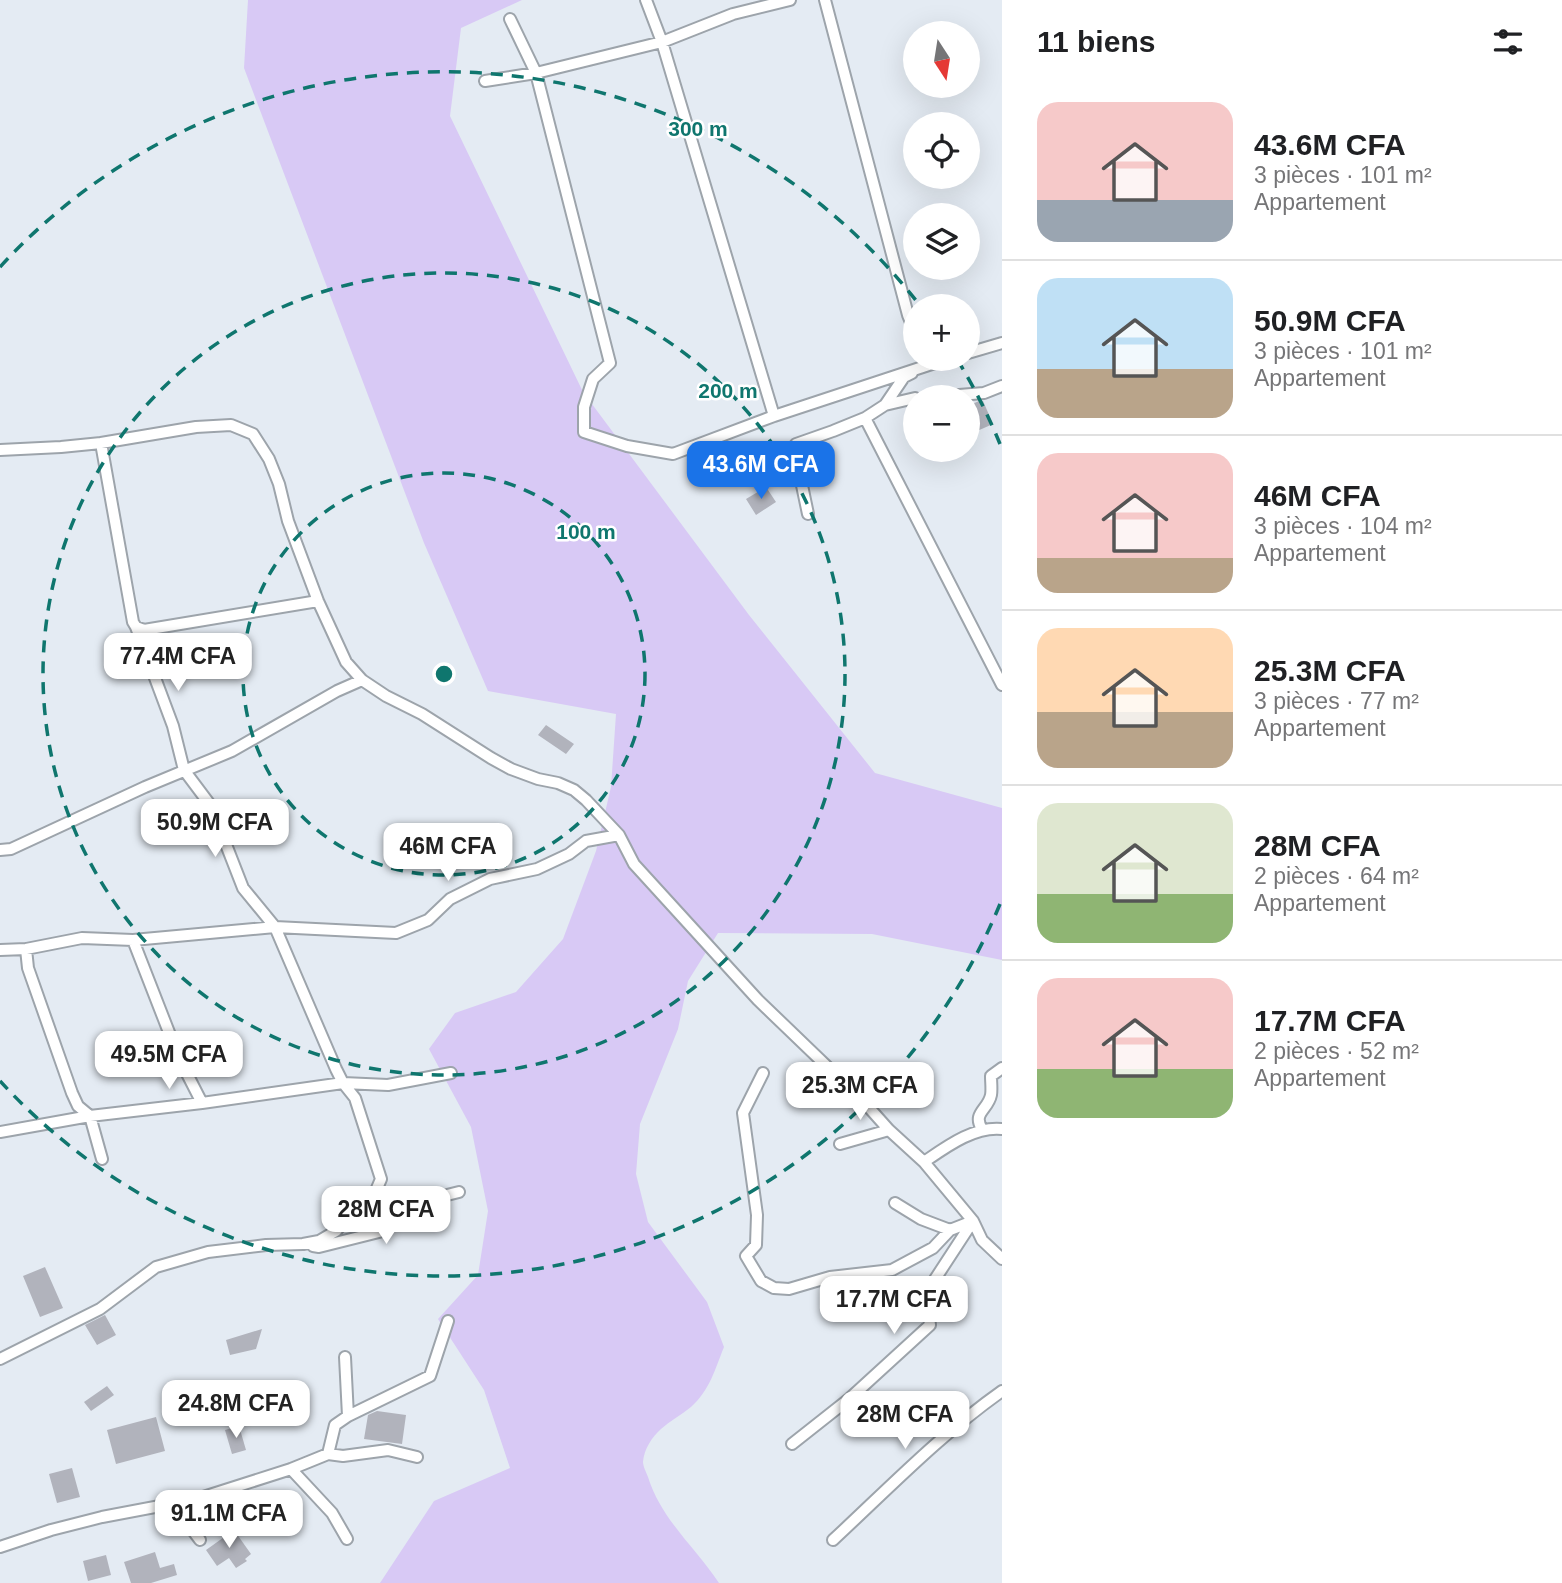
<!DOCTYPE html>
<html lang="fr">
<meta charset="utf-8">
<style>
body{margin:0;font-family:Arial,sans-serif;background:#f6f6f6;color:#202124;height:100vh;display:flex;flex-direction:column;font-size:26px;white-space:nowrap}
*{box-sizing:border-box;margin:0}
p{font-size:23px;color:#757577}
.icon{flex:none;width:38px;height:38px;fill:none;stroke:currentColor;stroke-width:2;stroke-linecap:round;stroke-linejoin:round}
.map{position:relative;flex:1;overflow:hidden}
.side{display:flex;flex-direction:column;background:#fff;width:560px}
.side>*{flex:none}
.needle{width:46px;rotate:168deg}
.buttons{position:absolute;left:903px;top:21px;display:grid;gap:14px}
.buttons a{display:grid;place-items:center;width:77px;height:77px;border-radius:50%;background:#fff;box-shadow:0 7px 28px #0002;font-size:35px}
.price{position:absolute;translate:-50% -60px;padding:0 16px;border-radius:14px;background:#fff;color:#222;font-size:23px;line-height:46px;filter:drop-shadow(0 2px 4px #0008)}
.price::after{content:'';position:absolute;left:50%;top:42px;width:21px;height:16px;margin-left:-10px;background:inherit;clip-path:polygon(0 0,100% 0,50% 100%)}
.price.active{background:#1a73e8;color:#fff}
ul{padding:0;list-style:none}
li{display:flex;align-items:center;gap:21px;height:175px;padding:0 35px}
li+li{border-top:2px solid #e0e0e0}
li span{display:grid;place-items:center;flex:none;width:196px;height:140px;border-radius:21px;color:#555}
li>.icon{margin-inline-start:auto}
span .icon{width:84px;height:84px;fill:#fffc;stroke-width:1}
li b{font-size:30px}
h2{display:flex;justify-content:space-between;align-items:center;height:84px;padding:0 35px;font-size:30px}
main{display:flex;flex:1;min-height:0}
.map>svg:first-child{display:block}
.green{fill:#d8c9f5}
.building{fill:#b1b3bc}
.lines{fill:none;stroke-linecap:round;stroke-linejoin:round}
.minor-casing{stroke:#9da4ab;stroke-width:14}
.minor{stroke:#fff;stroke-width:10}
.ring{fill:none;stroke:#0f766e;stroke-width:3.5;stroke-dasharray:12 9}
.centre{fill:#0f766e;stroke:#fff;stroke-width:3.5}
.ring-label{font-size:21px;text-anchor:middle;font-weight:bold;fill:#0f766e;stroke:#fff;stroke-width:5;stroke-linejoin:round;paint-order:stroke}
</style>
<main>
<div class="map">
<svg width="1002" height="1583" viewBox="0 0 1002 1583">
<rect width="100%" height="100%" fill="#e4ebf3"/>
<!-- green -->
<path class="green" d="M 248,0 L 522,0 L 461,28 L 450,116 L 583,392 L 749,615 L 875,773 L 1002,808 L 1002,960 L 872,934 L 718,933 L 688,981 L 678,1029 L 640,1124 L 636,1174 L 648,1222 L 707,1302 L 724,1347 C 715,1369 710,1390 691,1407 C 681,1415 670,1421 661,1429 C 652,1437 644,1449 643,1462 C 643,1466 646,1472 648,1477 C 661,1519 695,1547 719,1583 L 380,1583 L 434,1501 L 510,1468 L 484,1390 L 438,1319 L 478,1275 L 488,1211 L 471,1127 L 429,1049 L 455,1013 L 516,992 L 563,939 L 596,851 L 611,787 L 616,714 L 488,691 L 424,543 L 244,68 Z"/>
<!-- building -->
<path class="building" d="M 979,401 L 983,401 L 993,424 L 968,435 L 968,406 Z
M 766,487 L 776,502 L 756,515 L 746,499 Z
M 546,725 L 574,744 L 566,754 L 538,735 Z
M 45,1267 L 63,1308 L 40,1317 L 23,1276 Z
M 105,1315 L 116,1335 L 97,1345 L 85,1325 Z
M 262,1329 L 256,1349 L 230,1355 L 226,1340 Z
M 107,1386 L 114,1395 L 91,1411 L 84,1402 Z
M 377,1411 L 406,1415 L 402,1444 L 364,1439 L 368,1415 Z
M 156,1417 L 165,1451 L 116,1464 L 107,1430 Z
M 239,1426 L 246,1450 L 232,1454 L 225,1430 Z
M 72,1468 L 80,1497 L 57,1503 L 49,1474 Z
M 234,1530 L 251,1554 L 245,1559 L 247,1561 L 236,1568 L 229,1558 L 217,1566 L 206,1550 Z
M 155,1552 L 160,1568 L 174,1564 L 177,1575 L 151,1583 L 131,1583 L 124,1562 Z
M 106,1555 L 111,1575 L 88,1581 L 83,1561 Z"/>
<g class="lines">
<!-- minor casing -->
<g class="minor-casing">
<path id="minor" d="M 646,0 L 662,42 L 774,416
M 825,0 L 908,315 L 915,332
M 510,19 L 536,73 L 610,363 L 593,379 L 584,407 L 584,432 L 627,446 L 673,454 L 774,416 L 947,359
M 485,81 L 536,73 L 662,42 L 733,14 L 790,0
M 968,353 L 1002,343
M 934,397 L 984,393 L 1002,386
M 885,405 L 904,377 L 912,373
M 865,418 L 1002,685
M 101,443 L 133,622 L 136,627 L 144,630 L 318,601
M 0,450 L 61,447 L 101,443 L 196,427 L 231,425 L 253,434 L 269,459 L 279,484 L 288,521 L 318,601 L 346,662 L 362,680 L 386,696 L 422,714 L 491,758 L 511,769 L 538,779 L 558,783 L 574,790 L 586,800 L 619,835 L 634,864 L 758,1000 L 864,1102 L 889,1130 L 924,1162 L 973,1221 L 982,1240 L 1002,1259
M 808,514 L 794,447 L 796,444 L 833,431 L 865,418 L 885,405 L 915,398
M 0,850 L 11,849 L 145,787 L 232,751 L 337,691 L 362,680
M 133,940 L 179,1058 L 202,1103
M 26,949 L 28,968 L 72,1093 L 78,1106 L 90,1116 L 102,1159
M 0,950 L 26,949 L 82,938 L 133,940 L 275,927 L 396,933 L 428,920 L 450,899 L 490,879 L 537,869 L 569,854 L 586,841 L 619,835
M 763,1073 L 743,1113 L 757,1215 L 756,1245 L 746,1256 L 761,1281 L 774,1288 L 789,1289 L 830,1277 L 892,1270 L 933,1248 L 950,1230 L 973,1221
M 982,1129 C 972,1113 988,1110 991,1095 C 992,1090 991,1082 991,1076 L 1002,1068
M 0,1132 L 90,1116 L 202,1103 L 343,1083 L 388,1085 L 451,1073
M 840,1144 L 889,1130
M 924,1162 C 946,1147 974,1126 1002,1129
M 895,1203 L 921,1219 L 950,1230
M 313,1246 L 319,1247 L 379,1232 L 405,1217 L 419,1214 L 443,1196 L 459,1192
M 0,1359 L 100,1309 L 156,1267 L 208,1252 L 266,1245 L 303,1244 L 319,1241 L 336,1231 L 351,1213 L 367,1202 L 375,1193 L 381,1179 L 355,1098 L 343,1083 L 336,1069 L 275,927 L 243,888 L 211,806 L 184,770 L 173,726 L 136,627
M 348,1416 L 430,1376 L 448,1321
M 792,1444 L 849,1399 L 930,1325 L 926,1293 L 973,1221
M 328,1454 L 343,1456 L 388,1450 L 417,1457
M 291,1469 L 332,1513 L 347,1539
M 173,1504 L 200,1540
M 833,1540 C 888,1489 941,1434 1002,1391
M 0,1547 L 51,1530 L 102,1517 L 197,1499 L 291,1469 L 328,1454 L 335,1425 L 348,1416 L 345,1357"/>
</g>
<!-- minor -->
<use href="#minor" class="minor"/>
</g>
<!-- distance rings -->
<g class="ring">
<circle cx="444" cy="674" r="201"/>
<circle cx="444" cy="674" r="401"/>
<path d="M1000 904A602 602 0 0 1 0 1081M0 267A602 602 0 0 1 918 303M957 359A602 602 0 0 1 1000 444"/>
</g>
<circle cx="444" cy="674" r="10" class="centre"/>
<g class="ring-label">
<text x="698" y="136">300 m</text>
<text x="728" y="398">200 m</text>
<text x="586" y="539">100 m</text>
</g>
</svg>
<div class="buttons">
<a><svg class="needle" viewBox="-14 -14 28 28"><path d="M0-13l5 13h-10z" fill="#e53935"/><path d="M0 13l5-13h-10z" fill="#757577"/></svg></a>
<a><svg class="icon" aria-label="locate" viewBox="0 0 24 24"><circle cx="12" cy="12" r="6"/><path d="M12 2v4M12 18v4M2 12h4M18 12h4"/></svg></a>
<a><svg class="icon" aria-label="layers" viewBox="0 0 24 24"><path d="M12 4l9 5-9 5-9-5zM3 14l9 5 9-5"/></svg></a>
<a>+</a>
<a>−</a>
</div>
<b class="price active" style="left:761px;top:501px">43.6M CFA</b>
<b class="price" style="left:178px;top:693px">77.4M CFA</b>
<b class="price" style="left:215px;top:859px">50.9M CFA</b>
<b class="price" style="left:448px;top:883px">46M CFA</b>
<b class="price" style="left:169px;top:1091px">49.5M CFA</b>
<b class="price" style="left:860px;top:1122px">25.3M CFA</b>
<b class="price" style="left:386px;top:1246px">28M CFA</b>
<b class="price" style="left:894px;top:1336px">17.7M CFA</b>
<b class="price" style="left:236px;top:1440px">24.8M CFA</b>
<b class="price" style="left:905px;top:1451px">28M CFA</b>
<b class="price" style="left:229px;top:1550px">91.1M CFA</b>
</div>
<section class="side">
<h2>11 biens<svg class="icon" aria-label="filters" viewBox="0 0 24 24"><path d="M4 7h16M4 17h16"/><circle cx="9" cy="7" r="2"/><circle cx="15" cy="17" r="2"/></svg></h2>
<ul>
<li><span style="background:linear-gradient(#f6c9c9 70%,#9aa5b1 0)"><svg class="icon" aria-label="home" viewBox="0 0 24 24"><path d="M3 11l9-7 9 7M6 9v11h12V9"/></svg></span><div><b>43.6M CFA</b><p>3 pièces · 101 m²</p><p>Appartement</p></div></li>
<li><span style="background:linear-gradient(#bfe0f5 65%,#b9a48a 0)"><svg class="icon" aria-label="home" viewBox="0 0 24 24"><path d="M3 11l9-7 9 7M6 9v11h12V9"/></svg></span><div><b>50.9M CFA</b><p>3 pièces · 101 m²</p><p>Appartement</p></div></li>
<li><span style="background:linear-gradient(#f6c9c9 75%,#b9a48a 0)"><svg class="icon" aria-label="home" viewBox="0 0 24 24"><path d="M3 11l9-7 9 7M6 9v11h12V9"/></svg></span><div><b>46M CFA</b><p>3 pièces · 104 m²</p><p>Appartement</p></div></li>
<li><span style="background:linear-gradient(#ffd9b3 60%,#b9a48a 0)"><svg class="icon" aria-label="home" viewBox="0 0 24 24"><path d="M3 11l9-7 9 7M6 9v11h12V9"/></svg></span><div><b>25.3M CFA</b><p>3 pièces · 77 m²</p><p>Appartement</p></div></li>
<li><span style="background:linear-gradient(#dfe7d0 65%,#8fb573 0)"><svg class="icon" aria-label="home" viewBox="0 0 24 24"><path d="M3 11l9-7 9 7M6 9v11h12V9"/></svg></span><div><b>28M CFA</b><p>2 pièces · 64 m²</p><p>Appartement</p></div></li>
<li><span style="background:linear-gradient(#f6c9c9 65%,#8fb573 0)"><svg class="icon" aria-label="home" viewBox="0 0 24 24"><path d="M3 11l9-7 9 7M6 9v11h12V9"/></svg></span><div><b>17.7M CFA</b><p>2 pièces · 52 m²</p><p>Appartement</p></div></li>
</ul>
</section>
</main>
